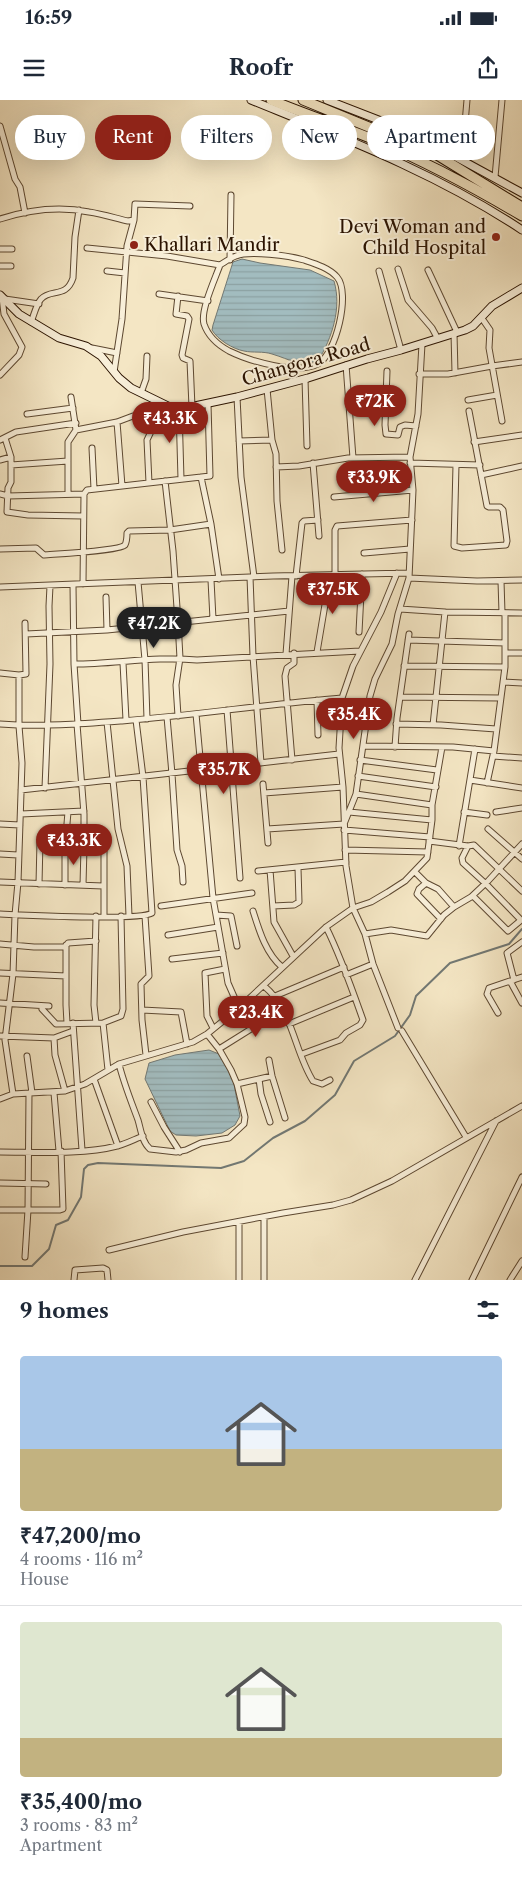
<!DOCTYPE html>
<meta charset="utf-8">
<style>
body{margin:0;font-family:"Libre Caslon Text",serif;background:#f2f2f3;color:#1f2937;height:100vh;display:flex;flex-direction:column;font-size:19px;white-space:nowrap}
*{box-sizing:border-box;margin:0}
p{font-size:16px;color:#747a83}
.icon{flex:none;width:28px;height:28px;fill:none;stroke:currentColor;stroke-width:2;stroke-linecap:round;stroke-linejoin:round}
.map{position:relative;height:1180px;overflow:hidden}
.sheet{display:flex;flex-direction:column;background:#fff;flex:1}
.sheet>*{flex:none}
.banner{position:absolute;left:15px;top:15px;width:492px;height:45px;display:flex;gap:10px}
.price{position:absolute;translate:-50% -42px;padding:0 11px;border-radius:18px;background:#8f2418;color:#fff;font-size:16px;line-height:32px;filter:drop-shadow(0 1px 2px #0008)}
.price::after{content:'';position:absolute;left:50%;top:30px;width:15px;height:11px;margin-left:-8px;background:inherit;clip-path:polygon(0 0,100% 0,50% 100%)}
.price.selected{background:#222;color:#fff}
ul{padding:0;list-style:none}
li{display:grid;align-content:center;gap:10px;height:265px;padding:0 20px}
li+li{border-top:1px solid #e0e1e3}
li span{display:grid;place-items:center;height:155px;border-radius:5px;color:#555}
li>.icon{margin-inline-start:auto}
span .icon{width:90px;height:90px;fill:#fffc;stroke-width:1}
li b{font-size:21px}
h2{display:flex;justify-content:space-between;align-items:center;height:60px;padding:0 20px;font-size:21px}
.chip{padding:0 18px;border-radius:22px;background:#fff;box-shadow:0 5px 20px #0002;font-size:18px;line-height:45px}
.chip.selected{background:#8f2418;color:#fff}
.status{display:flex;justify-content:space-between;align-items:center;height:35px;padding:0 25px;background:#fff;direction:ltr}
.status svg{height:14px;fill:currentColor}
header{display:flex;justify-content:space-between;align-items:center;height:65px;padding:0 20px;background:#fff;font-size:22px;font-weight:700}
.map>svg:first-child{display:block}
.water{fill:url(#water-rules);stroke:#727873}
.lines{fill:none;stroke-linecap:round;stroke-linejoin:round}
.stream{stroke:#727873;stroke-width:2}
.street-casing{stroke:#5d4831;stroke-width:7}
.secondary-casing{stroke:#2b1300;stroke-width:9}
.highway-casing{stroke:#2b1300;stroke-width:11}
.street{stroke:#f8efd9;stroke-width:5}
.secondary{stroke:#f8efd9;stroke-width:7}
.highway{stroke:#f4e6c4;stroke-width:9}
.poi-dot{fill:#8f2418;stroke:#f8efd9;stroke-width:2}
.labels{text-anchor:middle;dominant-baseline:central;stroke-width:4;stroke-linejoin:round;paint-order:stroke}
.poi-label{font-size:18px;fill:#2b1300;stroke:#f8efd9;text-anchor:end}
.street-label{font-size:18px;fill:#2b1300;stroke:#f8efd9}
</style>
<div class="status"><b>16:59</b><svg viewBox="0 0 49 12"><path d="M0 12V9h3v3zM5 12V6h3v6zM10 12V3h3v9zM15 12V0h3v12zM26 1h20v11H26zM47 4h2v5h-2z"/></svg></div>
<header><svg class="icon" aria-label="menu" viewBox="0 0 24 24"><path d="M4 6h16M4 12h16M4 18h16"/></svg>Roofr<svg class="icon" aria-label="share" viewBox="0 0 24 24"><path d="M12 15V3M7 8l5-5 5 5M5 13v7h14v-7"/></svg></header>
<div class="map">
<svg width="522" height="1180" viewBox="0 0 522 1180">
<defs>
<pattern id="water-rules" width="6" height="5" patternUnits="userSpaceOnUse" patternTransform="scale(1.25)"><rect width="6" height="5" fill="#a2bcbf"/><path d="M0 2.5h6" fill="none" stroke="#8ca1a2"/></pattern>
</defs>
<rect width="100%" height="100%" fill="#f4e6c4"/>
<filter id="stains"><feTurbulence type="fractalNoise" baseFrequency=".004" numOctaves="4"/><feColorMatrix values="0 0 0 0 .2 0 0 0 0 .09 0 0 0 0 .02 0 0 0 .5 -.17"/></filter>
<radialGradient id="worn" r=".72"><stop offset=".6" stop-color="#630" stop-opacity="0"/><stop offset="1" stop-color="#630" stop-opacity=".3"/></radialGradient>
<!-- water -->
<path class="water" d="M 242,159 L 260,163 L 310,170 L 334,181 C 342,208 332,238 318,261 C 296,266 292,260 272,254 C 263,251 253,253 244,251 C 233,249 218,240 212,230 L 213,225 L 233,162 Z
M 209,950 L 219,954 L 233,979 L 240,1016 L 235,1025 L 222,1033 L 196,1036 L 176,1035 L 170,1031 L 145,979 L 149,963 L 175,955 Z"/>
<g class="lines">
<!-- stream -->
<path class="stream" d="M 0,1166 L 32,1166 L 49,1149 L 56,1125 L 68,1120 L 81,1097 L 84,1069 L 88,1065 L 98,1063 L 221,1068 L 244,1061 L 273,1038 L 305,1021 L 335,995 L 354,961 L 395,936 L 410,915 L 416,896 L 450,863 L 509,844 L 522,829"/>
<!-- street casing -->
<g class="street-casing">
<path id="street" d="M 0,26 L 15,79 L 20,87 L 25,113
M 462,59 L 467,0
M 495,77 L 502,0
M 0,119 C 28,110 60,106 89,112 C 102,114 115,118 128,121 L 134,120 L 127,146 L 122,219 L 114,272
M 134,120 L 135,104 L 190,106
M 87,148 L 167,156 L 220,165 C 225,162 230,158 236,156 C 249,150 290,156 304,160 C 316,164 329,168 337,177 C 351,193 336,254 318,264 C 297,275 249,261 229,251 C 218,245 208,236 204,224 C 200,211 215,179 220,165
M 0,149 L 12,149
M 230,160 L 231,95
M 0,166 L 11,166
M 398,169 L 408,200 L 432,228 L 438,239
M 428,170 L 457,232
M 107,171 L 125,173
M 379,171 L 401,250
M 159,194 L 208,201
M 178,196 L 176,214 L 187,216 L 189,219 L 182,255 L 183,258 L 190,261 L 192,307
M 5,199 L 39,204
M 481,217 L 490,230 L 489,248 L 502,321
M 31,222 C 34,215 36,205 41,199 C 51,188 66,199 73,178 L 75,137 L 79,110
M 454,233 L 455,273
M 422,244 L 418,314 L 410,357 L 413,390 L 409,478 L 477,481 L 522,480
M 92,248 L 117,253
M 346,265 L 353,358
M 387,271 L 385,325 L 386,334 L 398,335 L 400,327 L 405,325 L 416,326
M 419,274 L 448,274 L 492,266 L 522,262
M 0,275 L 19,255 L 22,247 L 4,214 L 2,197
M 305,279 L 307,346
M 267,289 L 272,340 L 276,354 L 277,401 L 282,450
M 141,293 L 146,279 L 147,256
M 237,297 L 241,377 L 254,477
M 468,300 L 497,295
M 179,309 L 181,379
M 27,314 L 73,308
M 117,322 L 122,386
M 76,330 L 117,322 L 133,316 L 141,317 L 157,312
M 5,338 L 11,357 L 11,382 L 8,388 L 7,412 L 28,415 L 83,416
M 0,340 L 16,332 L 76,323
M 239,341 L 272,340
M 474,342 L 522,335
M 92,348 L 94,389
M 0,360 L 11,357
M 313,363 L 319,436
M 410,363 L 480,365
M 11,365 L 68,361
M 456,365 L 454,446 L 462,448 L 506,445 L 507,441 L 503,410 L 500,407 L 489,407 L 487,406 L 469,311
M 276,367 L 299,366 L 348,358 L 410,357
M 481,375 L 522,366
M 201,377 L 211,424 L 219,479
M 165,381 L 173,451 L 178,522 L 180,558 L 176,585 L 178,616
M 149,383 L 147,340 L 156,321 L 158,302
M 0,394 L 8,396 L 84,394 L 87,390 L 210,376 L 208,304
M 68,394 L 68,342 L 76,330 L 71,297
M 334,397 L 413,390
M 0,449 L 36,448 L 44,455 C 56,454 119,451 125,445 C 127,441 127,437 127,433 L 129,431 L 170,430 L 211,424
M 364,453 L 410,449
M 397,473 L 381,512 L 353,566 L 342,598 L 339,648 L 343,687 L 346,766 L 353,808 L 365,834 L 373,864 L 398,928
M 335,474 L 335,430 L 337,426 L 412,420
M 296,476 L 302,423 L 304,421 L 318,420
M 250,477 L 253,556 L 261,663
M 211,480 L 213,519
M 501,481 L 502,513
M 138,482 L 145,560 L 147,619
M 83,484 L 84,394
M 73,485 L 74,564 L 78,624
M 0,487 L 273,476 L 409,473
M 106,497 L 107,530
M 400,509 L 445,512 L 522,513
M 359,532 L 362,474
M 26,534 L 107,530 L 289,511
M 408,540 L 505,543
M 317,552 L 330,475
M 505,553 L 522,553
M 286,554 L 292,476
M 123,563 L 126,620
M 74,564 C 115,564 156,556 197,560 L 360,551
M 404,566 L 505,567
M 0,573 L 19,575 L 26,574 L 25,523
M 503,582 L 522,583
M 400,597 L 501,598
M 317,600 L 318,635
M 227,610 L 240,778
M 196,614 L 213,798 L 228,883 L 239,908
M 167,617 L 172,674 L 177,750 L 182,766 L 183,782
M 107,622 L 118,729 L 127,766 L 129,816
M 0,624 C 41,627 81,624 122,621 C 196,615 269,604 342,598
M 77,624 L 84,714 L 84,747 L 99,748 L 104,751 L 104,816
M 396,624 L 441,625 L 496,629
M 433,625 L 445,512
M 363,646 L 453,647 L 494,651
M 395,647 L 397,618 L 409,534
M 493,656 L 522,658
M 292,660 L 285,576 L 287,568 L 294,563 L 294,553
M 360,660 L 437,670
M 358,676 L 436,687
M 470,680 L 522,688
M 487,683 L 494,651 L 505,567 L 505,513
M 263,684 L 268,743
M 45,688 L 50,564 L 49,506 L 50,486
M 21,690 L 339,654
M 264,693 L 343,687
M 356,694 L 432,705
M 349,712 L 432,720
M 464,712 L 487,715
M 496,712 L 522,708
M 21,714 L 84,711
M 0,724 L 20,725
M 267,729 L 344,724 L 356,694 L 370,596 L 375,579 L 392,544 L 398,514 L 409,478
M 488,729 L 522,759
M 344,730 L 430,737
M 429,741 L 468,746 L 474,745 L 522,791
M 459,746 L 475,649
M 468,746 L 462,758 L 463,763 L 486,784 L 520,819 L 520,821 L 508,831 L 473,796
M 345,750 L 428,752
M 0,754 L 18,755
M 270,770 L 274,822 L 293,856
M 258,771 L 346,762
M 415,772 L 426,783 L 438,789 L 454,807
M 0,782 L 103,786
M 426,783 L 419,789 L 417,794 L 441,819
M 39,784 L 40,741
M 65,785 L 65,747 L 68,712
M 83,785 L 84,747
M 161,806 L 252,793
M 273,806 L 294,805 L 299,802 L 298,768
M 253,811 C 259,830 266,854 282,867
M 0,814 C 22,815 140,821 152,813 L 143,677 L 136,620
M 216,815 L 231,816 L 237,846
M 96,816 L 94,905 L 96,923
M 145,816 L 149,876 L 141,884 L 142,920 L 146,955
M 365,834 L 391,830 L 427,836 L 444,815 L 454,807 L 471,797 L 488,781 L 522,744
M 168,835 L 218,827
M 0,844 L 34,847 L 65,847 L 68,843 L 96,841
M 66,845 L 66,905 L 67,923
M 172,859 L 223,853
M 0,873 L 66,876
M 346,875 L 373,864
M 514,880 L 507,853 L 522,842
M 510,881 L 522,903
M 264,886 C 293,910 294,951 313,981 L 322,984 L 330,980
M 275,896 L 344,867
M 0,903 L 49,906
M 42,909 L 56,924 L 103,923 L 121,916 L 123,909 L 121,816
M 142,910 L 181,912 L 187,944
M 498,913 L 487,894 L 489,888 L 522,877
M 73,923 L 82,1050
M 103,923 L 108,970
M 289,924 L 354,897
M 213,928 L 207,916 L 205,873 L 225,869
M 402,931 L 466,1037
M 0,936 L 54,938 L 73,931
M 54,938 L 55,955 L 65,991
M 219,949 L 283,909
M 302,954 L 340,940 L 346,933 L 360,925 L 363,920 C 352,889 341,857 326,827
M 27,956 L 32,993
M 269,960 L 272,976 L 285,1018
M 119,964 C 124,984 131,1001 138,1020 C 141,1030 142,1042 150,1049 L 176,1052 L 186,1050 L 201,1043 L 229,1038 L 244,1024 L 245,1017 L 237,984 L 231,970 L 219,949 L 207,934
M 94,979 L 118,1046
M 259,979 L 261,994 L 270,1022
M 237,984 L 272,976
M 54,993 L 59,1051
M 13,994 L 5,940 L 13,874 L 15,815 L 18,782 L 22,663 L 19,626 L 19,575
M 0,999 L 13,994 L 65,991 L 85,984 L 119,964 L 193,942 L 207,934 L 239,908 L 326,827 L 353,808 L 371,802 L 388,792 L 405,781 L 427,758 L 432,720 L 432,705 L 442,647
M 151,1002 L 164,1027 L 180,1052
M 0,1052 C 36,1052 83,1055 117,1046 C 126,1044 135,1039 143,1036
M 0,1083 L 46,1084
M 0,1110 L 60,1110 L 63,1109 L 61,1051
M 264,1117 L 264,1180
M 239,1122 L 239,1180
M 109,1150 L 183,1132 L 283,1113 L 333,1105 L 351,1100 L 392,1081 L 522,1006
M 25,1157 L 28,1110 L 29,993
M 74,1180 L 75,1170 L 103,1168 L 107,1170 L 108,1180
M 415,1180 L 496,1021
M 472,1180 L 522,1077
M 510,1180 L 522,1161"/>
</g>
<!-- secondary casing -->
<g class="secondary-casing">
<path id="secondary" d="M 251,0 C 344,38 438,74 522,130
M 327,0 L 412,33 L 522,93
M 0,195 L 19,214 L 59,238 L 86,246 L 101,256 L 119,278 L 131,288 L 176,310 L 237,297 L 308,278 L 367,259 L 401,250 L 465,230 L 473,226 L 492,206 L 522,188"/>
</g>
<!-- highway casing -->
<g class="highway-casing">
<path id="highway" d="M 271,0 C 305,14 341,26 375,40 C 426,62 475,88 522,116
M 303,0 L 437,55 L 522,107"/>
</g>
<!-- street -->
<use href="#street" class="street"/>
<!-- secondary -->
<use href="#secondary" class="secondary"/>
<!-- highway -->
<use href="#highway" class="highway"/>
</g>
<!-- markers -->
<g class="poi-dot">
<circle cx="496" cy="137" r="5"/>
<circle cx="134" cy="145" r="5"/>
</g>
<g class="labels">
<!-- poi labels -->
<g class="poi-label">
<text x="486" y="127">Devi Woman and<tspan x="486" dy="21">Child Hospital</tspan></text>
<text x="144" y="145" text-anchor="start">Khallari Mandir</text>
</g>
<!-- street labels -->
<g class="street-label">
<text transform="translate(306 262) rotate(-16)">Changora Road</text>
</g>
</g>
<rect width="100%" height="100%" filter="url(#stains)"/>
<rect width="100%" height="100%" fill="url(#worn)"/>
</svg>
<b class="price" style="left:375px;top:327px">₹72K</b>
<b class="price" style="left:170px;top:344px">₹43.3K</b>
<b class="price" style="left:374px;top:403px">₹33.9K</b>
<b class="price" style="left:333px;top:515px">₹37.5K</b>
<b class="price selected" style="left:154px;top:549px">₹47.2K</b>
<b class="price" style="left:354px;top:640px">₹35.4K</b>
<b class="price" style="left:224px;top:695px">₹35.7K</b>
<b class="price" style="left:74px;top:766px">₹43.3K</b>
<b class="price" style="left:256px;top:938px">₹23.4K</b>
<div class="banner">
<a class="chip">Buy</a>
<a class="chip selected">Rent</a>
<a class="chip">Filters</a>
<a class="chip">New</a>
<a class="chip">Apartment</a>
</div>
</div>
<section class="sheet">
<h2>9 homes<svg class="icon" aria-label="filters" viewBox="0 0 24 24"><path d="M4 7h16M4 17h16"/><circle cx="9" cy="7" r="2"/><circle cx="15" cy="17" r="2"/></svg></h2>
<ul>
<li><span style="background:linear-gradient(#a9c7e8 60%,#c2b280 0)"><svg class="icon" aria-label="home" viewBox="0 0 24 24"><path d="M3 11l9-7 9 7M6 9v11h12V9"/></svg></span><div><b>₹47,200/mo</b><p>4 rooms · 116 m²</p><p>House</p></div></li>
<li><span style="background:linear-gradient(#dfe7d0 75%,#c2b280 0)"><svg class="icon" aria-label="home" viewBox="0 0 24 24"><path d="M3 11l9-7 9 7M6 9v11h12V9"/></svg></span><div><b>₹35,400/mo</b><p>3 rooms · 83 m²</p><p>Apartment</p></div></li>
</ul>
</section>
